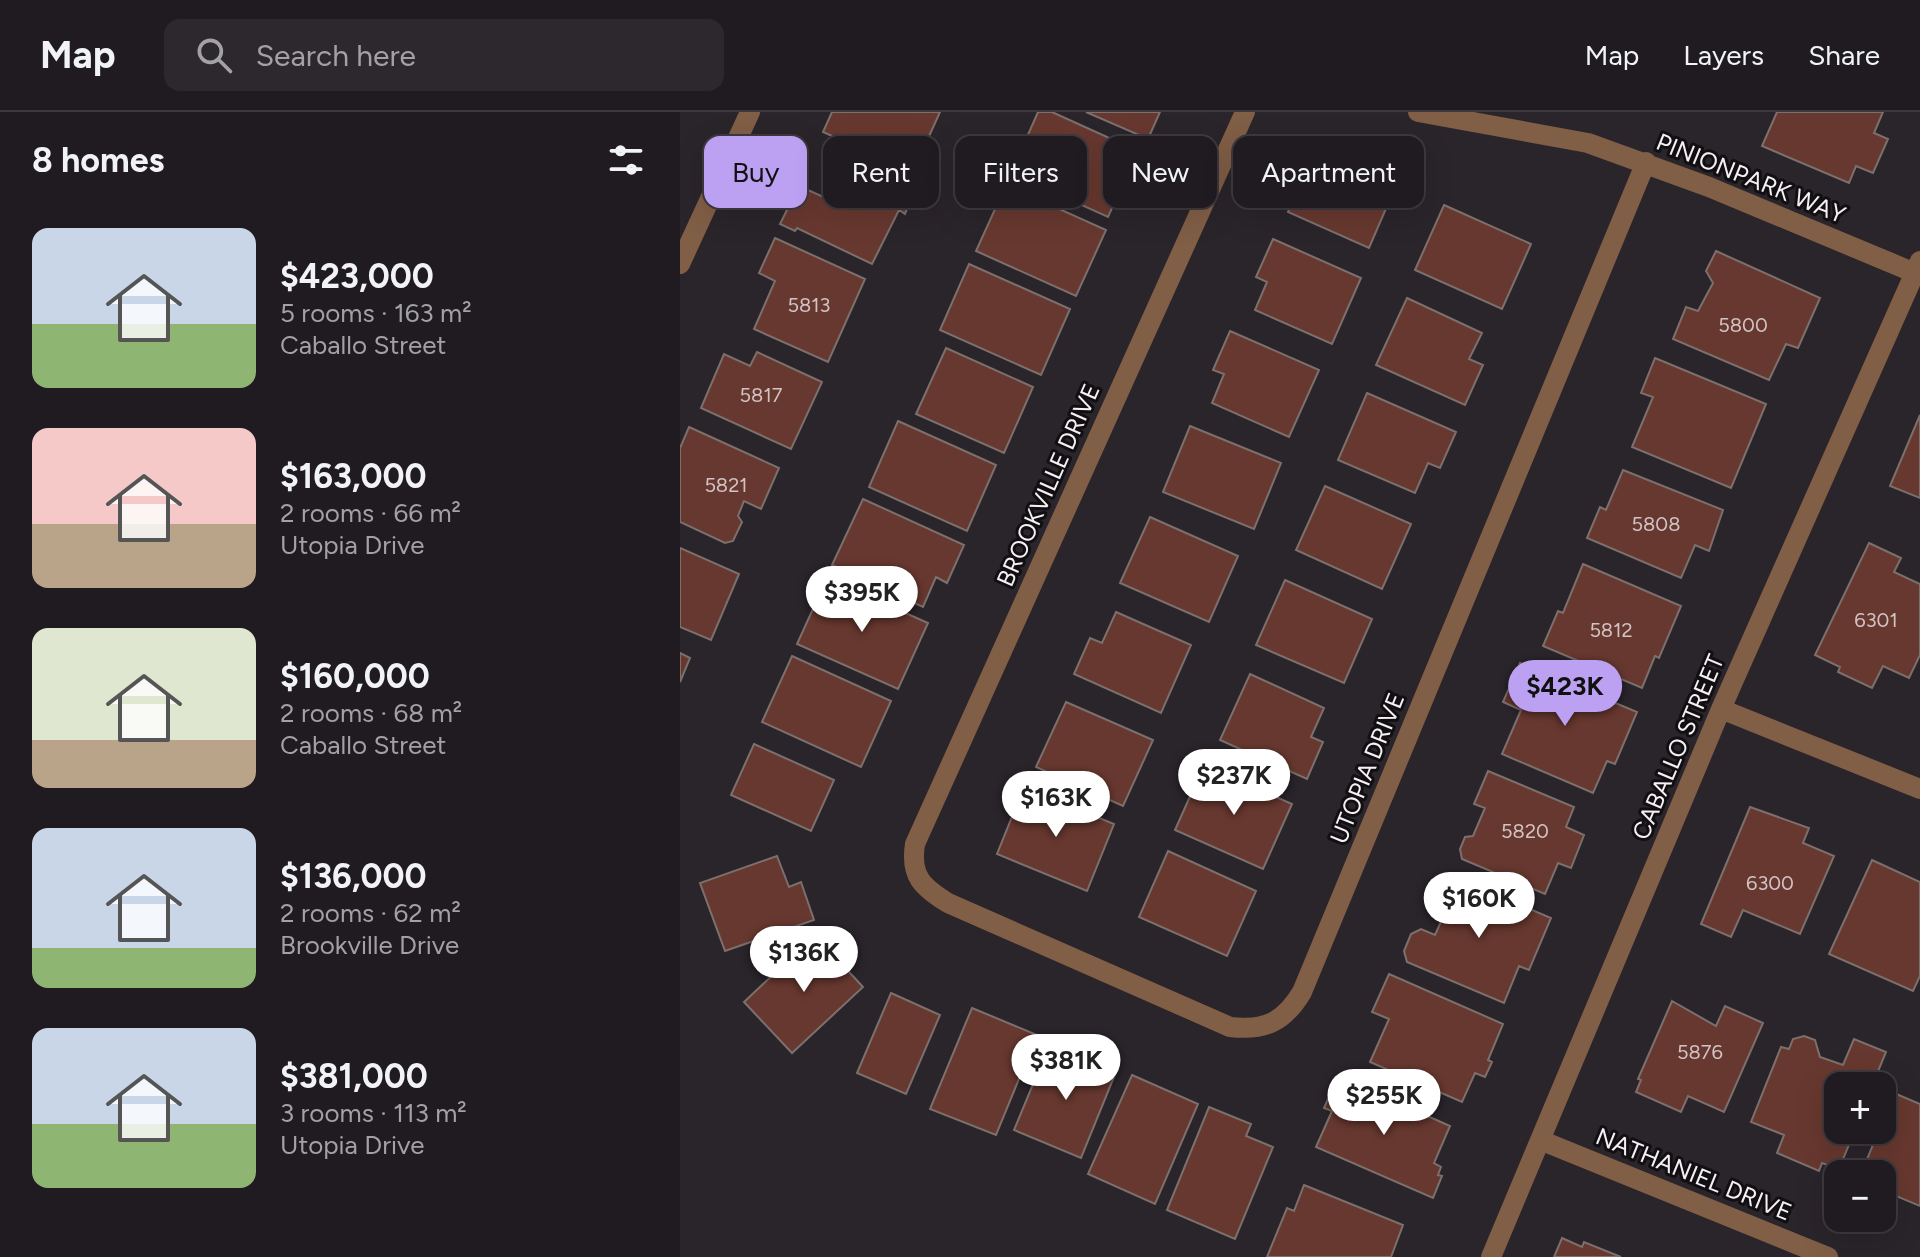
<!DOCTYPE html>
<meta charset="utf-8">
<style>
body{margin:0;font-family:Figtree,sans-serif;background:#2d282d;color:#f1f3f6;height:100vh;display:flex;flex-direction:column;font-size:30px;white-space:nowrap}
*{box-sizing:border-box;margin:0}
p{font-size:26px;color:#a2a1a5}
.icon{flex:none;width:44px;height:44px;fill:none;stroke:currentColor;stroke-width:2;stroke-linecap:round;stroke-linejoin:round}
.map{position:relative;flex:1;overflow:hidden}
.side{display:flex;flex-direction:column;background:#201b20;width:680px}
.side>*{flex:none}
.banner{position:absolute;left:24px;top:24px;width:760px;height:72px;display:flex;gap:16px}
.fabs{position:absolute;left:1144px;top:960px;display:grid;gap:16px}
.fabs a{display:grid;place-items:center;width:72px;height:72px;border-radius:16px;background:#201b20;box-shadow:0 8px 32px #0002,0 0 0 2px #3d393e;font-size:40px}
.price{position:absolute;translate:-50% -68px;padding:0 18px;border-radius:28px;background:#fff;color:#222;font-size:26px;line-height:52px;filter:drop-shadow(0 2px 4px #0008)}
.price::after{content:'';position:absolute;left:50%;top:48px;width:24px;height:18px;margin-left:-12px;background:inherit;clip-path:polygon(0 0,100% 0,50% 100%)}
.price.selected{background:#bca0f2;color:#111}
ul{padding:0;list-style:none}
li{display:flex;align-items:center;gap:24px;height:200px;padding:0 32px}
li span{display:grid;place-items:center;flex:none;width:224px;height:160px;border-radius:16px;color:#555}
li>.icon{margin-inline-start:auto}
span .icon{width:96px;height:96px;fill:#fffc;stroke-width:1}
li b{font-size:34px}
h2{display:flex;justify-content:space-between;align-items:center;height:96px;padding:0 32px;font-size:34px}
.chip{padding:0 28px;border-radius:16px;background:#201b20;box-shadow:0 8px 32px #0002,0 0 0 2px #3d393e;font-size:28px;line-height:72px}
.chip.selected{background:#bca0f2;color:#111}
header{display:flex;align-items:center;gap:48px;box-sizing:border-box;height:112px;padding:0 40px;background:#201b20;border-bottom:2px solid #3d393e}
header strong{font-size:38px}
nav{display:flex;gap:44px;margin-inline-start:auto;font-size:28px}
.search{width:560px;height:72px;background:#2d282d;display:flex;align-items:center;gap:20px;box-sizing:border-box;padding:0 28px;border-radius:16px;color:#a2a1a5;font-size:30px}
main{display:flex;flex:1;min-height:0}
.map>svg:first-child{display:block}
.building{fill:#67382f;stroke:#7c706d;stroke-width:2}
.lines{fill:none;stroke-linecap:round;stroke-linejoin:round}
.minor{stroke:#815e46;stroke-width:20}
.labels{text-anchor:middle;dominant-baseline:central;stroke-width:6;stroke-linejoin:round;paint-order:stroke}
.number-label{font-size:20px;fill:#d1c2c3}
.street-label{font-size:24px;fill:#f4f0f4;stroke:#110f12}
</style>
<header>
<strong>Map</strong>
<div class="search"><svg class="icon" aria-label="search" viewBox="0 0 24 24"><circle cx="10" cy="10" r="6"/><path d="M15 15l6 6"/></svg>Search here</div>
<nav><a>Map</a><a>Layers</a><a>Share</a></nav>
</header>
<main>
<section class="side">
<h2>8 homes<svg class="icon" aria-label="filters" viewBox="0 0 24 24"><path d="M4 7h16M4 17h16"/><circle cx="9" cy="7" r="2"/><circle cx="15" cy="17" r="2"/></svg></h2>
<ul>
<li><span style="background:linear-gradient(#c9d6e8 60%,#8fb573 0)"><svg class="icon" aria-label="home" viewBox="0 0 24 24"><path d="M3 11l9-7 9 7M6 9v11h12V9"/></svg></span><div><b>$423,000</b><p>5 rooms · 163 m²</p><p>Caballo Street</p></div></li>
<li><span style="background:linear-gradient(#f6c9c9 60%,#b9a48a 0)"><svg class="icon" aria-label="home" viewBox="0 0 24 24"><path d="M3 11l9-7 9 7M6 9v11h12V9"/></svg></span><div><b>$163,000</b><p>2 rooms · 66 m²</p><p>Utopia Drive</p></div></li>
<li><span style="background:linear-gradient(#dfe7d0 70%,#b9a48a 0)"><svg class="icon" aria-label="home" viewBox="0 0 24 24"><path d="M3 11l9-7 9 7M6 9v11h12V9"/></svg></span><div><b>$160,000</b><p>2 rooms · 68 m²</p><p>Caballo Street</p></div></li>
<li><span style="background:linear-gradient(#c9d6e8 75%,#8fb573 0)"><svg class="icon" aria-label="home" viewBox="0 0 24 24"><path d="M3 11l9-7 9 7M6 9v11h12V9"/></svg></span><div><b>$136,000</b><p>2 rooms · 62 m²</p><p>Brookville Drive</p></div></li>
<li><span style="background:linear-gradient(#c9d6e8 60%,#8fb573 0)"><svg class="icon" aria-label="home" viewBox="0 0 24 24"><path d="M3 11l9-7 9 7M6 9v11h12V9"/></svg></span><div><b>$381,000</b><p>3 rooms · 113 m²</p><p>Utopia Drive</p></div></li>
</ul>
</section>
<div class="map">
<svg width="1240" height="1145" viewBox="0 0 1240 1145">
<rect width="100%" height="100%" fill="#2a242b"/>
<!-- building -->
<path class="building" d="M 152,0 L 260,0 L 233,60 L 143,20 Z
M 358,0 L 372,0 L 458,39 L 428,105 L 331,61 Z
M 406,0 L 480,0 L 468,27 Z
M 1097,0 L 1203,0 L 1194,21 L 1208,27 L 1193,61 L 1176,54 L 1169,71 L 1082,34 Z
M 165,45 L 230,71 L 228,75 L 234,77 L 225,102 L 219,98 L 192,152 L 117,116 L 115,119 L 100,112 L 119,74 L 148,87 L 156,72 L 154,63 Z
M 630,49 L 711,85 L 689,136 L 608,100 Z
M 326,73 L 426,118 L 396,184 L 296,139 Z
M 764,93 L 851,132 L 822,197 L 735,158 Z
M 95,126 L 185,167 L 148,250 L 74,217 L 95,169 L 79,161 Z
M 593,127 L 681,166 L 652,232 L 575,198 L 587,170 L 576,165 Z
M 1036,139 L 1140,186 L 1118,236 L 1106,232 L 1089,268 L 993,227 L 1006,195 L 1018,199 L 1033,171 L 1026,159 Z
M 289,152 L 390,197 L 361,263 L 260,218 Z
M 727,186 L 802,221 L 789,247 L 803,253 L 785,293 L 696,253 Z
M 550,219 L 639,258 L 609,325 L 532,291 L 544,262 L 533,258 Z
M 266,236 L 353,275 L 324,341 L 236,302 Z
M 77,240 L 142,270 L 111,337 L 21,296 L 44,242 L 70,254 Z
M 975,246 L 1086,292 L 1051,376 L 952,335 L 973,285 L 961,281 Z
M 687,281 L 776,320 L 760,356 L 748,351 L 735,381 L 658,348 Z
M 1240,303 L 1240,386 L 1210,374 Z
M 218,309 L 316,353 L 287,419 L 189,375 Z
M 510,314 L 601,351 L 574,417 L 483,380 Z
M 9,315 L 99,356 L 81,397 L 64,389 L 58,404 L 62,410 L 53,429 L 45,431 L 0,410 L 0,336 Z
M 943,358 L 1043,398 L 1029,439 L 1015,433 L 1001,466 L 907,426 L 920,395 L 926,398 Z
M 645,374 L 731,412 L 702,477 L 616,438 Z
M 183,387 L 284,433 L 267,471 L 256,465 L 243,495 L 152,453 Z
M 470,405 L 558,444 L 529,510 L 440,471 Z
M 1189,431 L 1221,446 L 1214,460 L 1240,472 L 1240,543 L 1229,566 L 1203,554 L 1192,576 L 1158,560 L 1160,555 L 1135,543 Z
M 0,436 L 59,462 L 31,528 L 0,515 Z
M 903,452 L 1001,494 L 979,546 L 975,544 L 962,576 L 863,534 L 878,499 L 883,501 Z
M 147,466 L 248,511 L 218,577 L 117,532 Z
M 605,468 L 692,507 L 664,571 L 576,533 Z
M 436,500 L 511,533 L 481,601 L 394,562 L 410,526 L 422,531 Z
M 0,541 L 10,546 L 0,570 Z
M 112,544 L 211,589 L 181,655 L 82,610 Z
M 840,551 L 957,600 L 935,652 L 927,649 L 913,681 L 822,642 L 841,598 L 823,590 Z
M 570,562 L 644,596 L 631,625 L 643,630 L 627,667 L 540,628 Z
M 386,590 L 473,628 L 443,694 L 356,655 Z
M 74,632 L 154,668 L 131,719 L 51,683 Z
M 524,653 L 612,692 L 583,757 L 495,718 Z
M 808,659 L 894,695 L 886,715 L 904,723 L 891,756 L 878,751 L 865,782 L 782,747 L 780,737 L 785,725 L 793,724 L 805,696 L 794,692 Z
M 344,675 L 434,712 L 407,779 L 317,742 Z
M 1070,695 L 1129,716 L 1123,731 L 1154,744 L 1120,822 L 1063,798 L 1051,825 L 1021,812 Z
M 488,739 L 576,779 L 547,844 L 459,805 Z
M 97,744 L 109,775 L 121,770 L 134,808 L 45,839 L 20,771 Z
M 1192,748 L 1240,770 L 1240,864 L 1233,879 L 1149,842 Z
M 771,764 L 871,806 L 849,858 L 839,854 L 824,891 L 727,850 L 724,839 L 731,822 L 741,817 L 755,823 L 768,794 L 759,790 L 757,782 L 762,771 L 769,769 Z
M 135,823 L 183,875 L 112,941 L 64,890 Z
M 709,862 L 823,912 L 808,948 L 812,950 L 805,965 L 795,961 L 782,990 L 690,950 L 709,907 L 692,900 Z
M 211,881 L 260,903 L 226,982 L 177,961 Z
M 992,889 L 1036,914 L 1045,894 L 1083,911 L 1044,1000 L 1008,984 L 1001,1000 L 956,980 L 961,968 L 958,967 Z
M 292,896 L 357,923 L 316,1023 L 250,997 Z
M 1124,924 L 1135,928 L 1140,945 L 1163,953 L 1174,927 L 1206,940 L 1192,974 L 1158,974 L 1158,1018 L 1175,1018 L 1159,1057 L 1142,1051 L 1139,1059 L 1097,1041 L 1104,1023 L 1071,1010 L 1101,935 L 1109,937 L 1113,927 Z
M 366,941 L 398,954 L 403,941 L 438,955 L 401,1046 L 334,1018 Z
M 452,963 L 518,992 L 475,1092 L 408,1062 Z
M 658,964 L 770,1014 L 754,1051 L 761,1055 L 758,1063 L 762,1064 L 753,1086 L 636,1035 L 652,999 L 644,996 Z
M 1214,981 L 1240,992 L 1240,1094 L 1202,1078 L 1202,1062 L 1181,1062 Z
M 529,995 L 571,1012 L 566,1024 L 593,1035 L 555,1127 L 487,1098 Z
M 624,1073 L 723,1113 L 711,1145 L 587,1145 L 607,1096 L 614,1099 Z
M 882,1126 L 902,1135 L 904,1130 L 941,1145 L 874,1145 Z"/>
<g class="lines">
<!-- minor -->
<path class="minor" d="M 565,0 L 235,732 C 230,764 242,775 268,791 L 550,915 C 585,919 604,910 622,880 L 966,50
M 738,0 L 908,31 L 1029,75 L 1240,163
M 0,152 L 70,0
M 1041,597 L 1240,677
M 860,1028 L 1148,1145
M 811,1145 L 1041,597 L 1240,149"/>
</g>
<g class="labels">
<!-- number labels -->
<g class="number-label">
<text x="129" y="193">5813</text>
<text x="1063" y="213">5800</text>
<text x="81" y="283">5817</text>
<text x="46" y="373">5821</text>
<text x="976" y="412">5808</text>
<text x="1196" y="508">6301</text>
<text x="931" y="518">5812</text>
<text x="845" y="719">5820</text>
<text x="1090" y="771">6300</text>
<text x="1020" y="940">5876</text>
</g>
<!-- street labels -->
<g class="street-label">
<text transform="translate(1071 66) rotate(22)">PINIONPARK WAY</text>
<text transform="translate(368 373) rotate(-66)">BROOKVILLE DRIVE</text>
<text transform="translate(998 635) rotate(-67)">CABALLO STREET</text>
<text transform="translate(687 656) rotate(-68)">UTOPIA DRIVE</text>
<text transform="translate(1014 1062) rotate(22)">NATHANIEL DRIVE</text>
</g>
</g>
</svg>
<div class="fabs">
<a>+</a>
<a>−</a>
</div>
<b class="price" style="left:182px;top:522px">$395K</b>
<b class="price selected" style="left:885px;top:616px">$423K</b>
<b class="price" style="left:554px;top:705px">$237K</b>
<b class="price" style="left:376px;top:727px">$163K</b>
<b class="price" style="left:799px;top:828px">$160K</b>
<b class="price" style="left:124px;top:882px">$136K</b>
<b class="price" style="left:386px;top:990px">$381K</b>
<b class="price" style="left:704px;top:1025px">$255K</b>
<div class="banner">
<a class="chip selected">Buy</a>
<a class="chip">Rent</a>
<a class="chip">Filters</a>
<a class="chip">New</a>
<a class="chip">Apartment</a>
</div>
</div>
</main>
